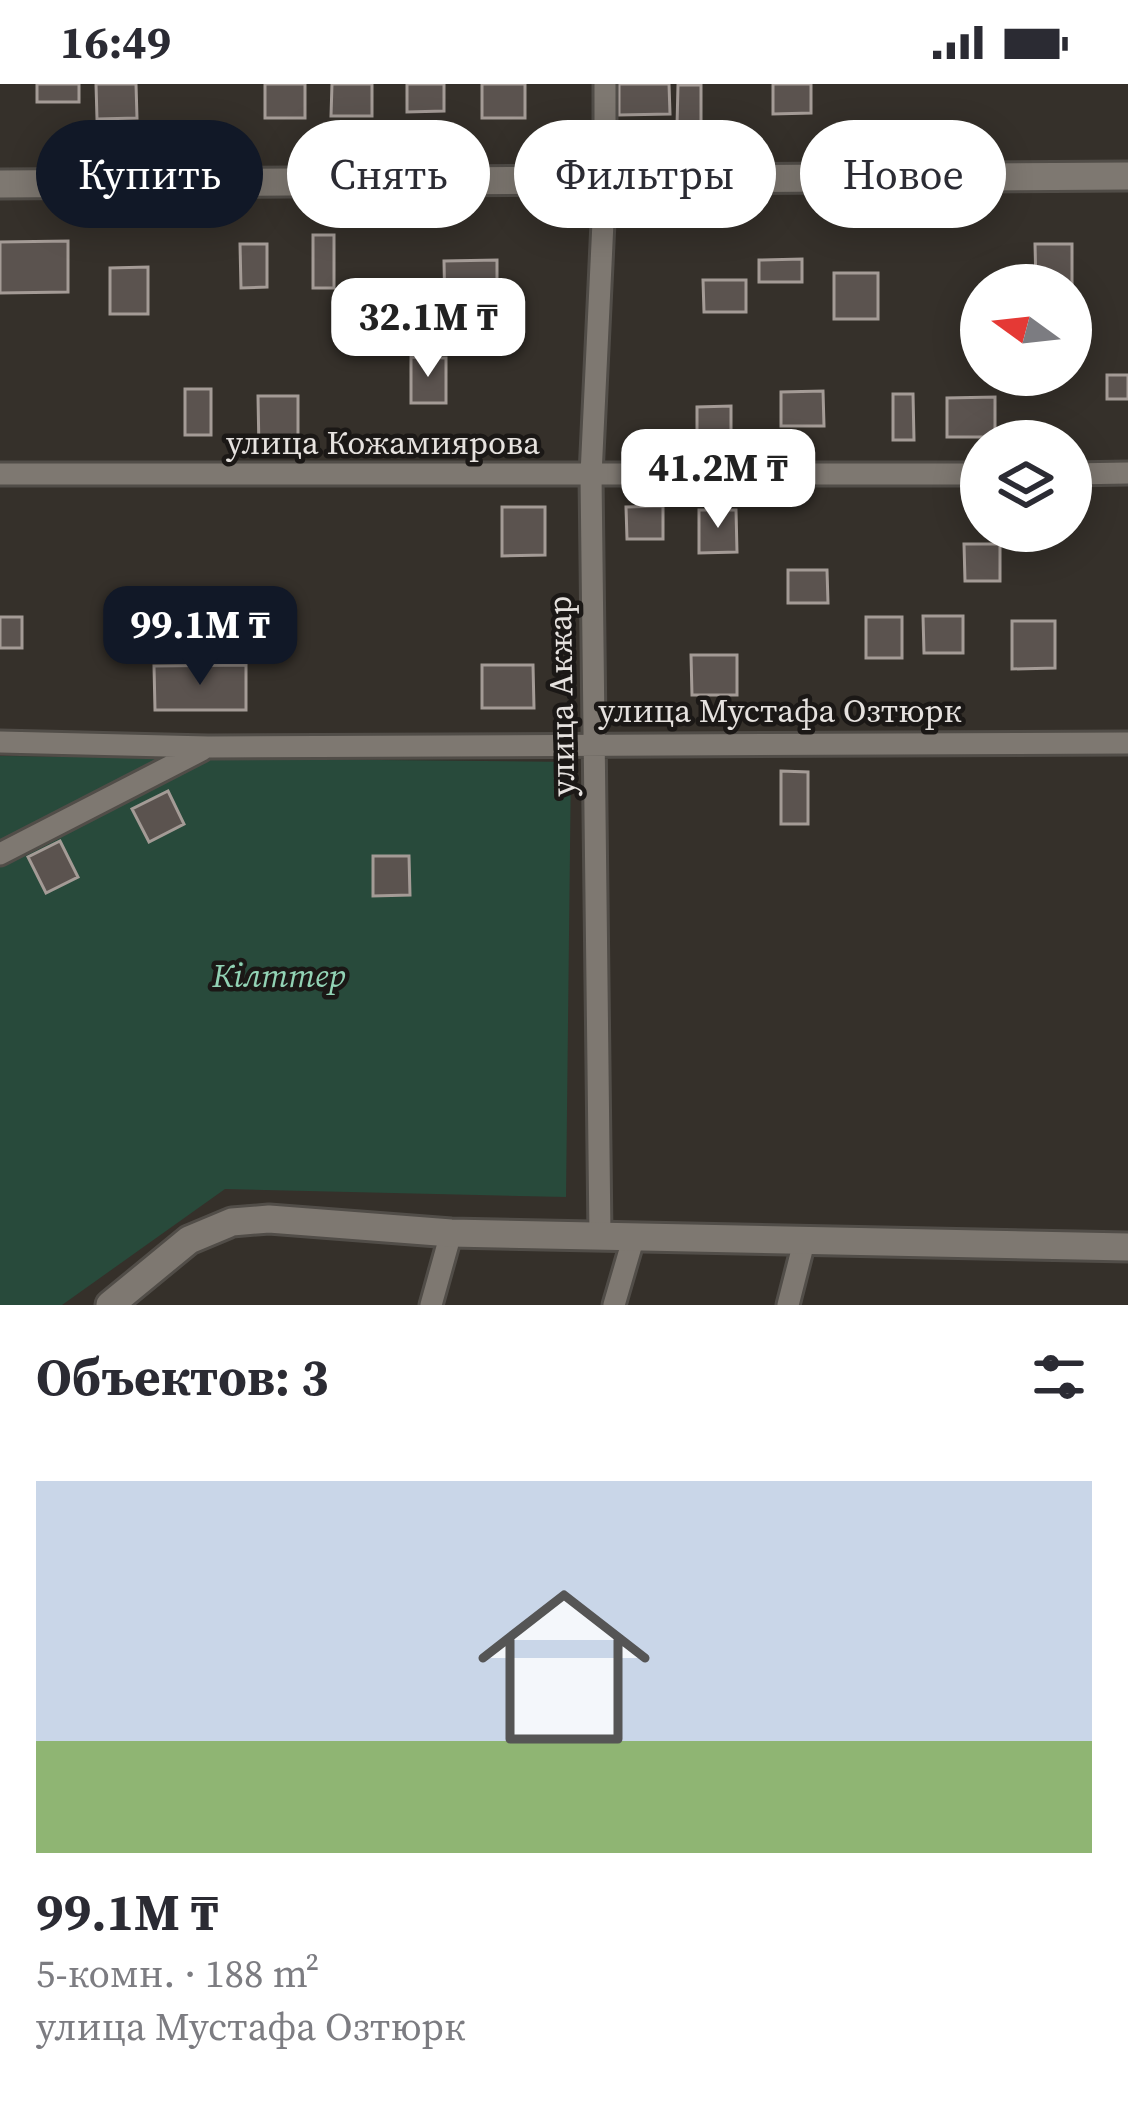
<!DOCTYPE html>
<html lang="ru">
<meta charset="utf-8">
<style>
body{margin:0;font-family:"Source Serif 4",serif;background:#f7f7f7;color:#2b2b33;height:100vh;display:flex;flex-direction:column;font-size:45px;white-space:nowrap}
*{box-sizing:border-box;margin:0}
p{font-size:39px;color:#7c7c81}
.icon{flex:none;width:66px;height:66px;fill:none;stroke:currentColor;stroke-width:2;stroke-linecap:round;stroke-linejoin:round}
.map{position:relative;height:1221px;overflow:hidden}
.side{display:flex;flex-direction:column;background:#fff;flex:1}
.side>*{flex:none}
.guide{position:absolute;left:36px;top:36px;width:1056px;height:108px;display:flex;gap:24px}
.needle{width:78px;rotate:285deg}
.fabs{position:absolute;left:960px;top:180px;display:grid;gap:24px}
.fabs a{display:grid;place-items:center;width:132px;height:132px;border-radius:50%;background:#fff;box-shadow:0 6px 30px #0003;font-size:60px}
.price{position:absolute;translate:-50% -102px;padding:0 27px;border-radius:24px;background:#fff;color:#222;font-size:39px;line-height:78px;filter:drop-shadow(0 3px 6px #0008)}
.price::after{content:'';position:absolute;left:50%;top:72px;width:36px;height:27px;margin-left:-18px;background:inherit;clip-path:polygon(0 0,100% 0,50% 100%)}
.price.on{background:#111827;color:#fff}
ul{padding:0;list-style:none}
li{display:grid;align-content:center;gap:24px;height:636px;padding:0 36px}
li span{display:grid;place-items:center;height:372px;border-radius:0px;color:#555}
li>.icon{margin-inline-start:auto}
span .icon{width:216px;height:216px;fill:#fffc;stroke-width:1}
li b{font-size:51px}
h2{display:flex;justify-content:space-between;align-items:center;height:144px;padding:0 36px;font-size:51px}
.tag{padding:0 42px;border-radius:54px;background:#fff;box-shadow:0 6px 30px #0003;font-size:42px;line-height:108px}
.tag.on{background:#111827;color:#fff}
.status{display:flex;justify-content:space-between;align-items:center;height:84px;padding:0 60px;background:#fff;direction:ltr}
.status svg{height:33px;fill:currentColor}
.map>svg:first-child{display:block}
.green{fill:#284a3b}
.building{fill:#5b534f;stroke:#a49b96;stroke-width:3}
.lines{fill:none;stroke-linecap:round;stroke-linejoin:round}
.minor-casing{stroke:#514d48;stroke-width:27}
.tertiary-casing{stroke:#514d48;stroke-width:33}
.minor{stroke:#7e7871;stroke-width:21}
.tertiary{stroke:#7e7871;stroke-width:27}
.labels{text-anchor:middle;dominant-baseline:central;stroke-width:9;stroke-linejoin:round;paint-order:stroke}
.street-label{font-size:33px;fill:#e6e2df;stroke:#1b1816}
.park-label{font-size:33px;font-style:italic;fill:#92d3b5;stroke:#1b1816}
</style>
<div class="status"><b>16:49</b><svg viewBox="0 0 49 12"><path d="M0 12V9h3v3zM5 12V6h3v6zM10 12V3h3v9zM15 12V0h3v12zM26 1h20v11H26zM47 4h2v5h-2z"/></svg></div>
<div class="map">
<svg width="1128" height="1221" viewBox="0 0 1128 1221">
<rect width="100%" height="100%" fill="#35302a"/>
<!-- green -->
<path class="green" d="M 0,672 L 571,678 L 566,1113 L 225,1105 L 62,1221 L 0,1221 Z"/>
<!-- building -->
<path class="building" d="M 37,0 L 79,0 L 79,18 L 37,18 Z
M 96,0 L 136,0 L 137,34 L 97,35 Z
M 265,0 L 305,0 L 305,34 L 265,34 Z
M 332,0 L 372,0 L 372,32 L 331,32 Z
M 407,0 L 444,0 L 444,27 L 407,28 Z
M 482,0 L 525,0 L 525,34 L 482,34 Z
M 619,0 L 669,0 L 670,30 L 619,31 Z
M 773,0 L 811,0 L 811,29 L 773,30 Z
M 678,1 L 701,1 L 701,42 L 677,42 Z
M 313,151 L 334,151 L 334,204 L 313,204 Z
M 68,157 L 68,208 L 0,209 L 0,158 Z
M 240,160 L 267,160 L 267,203 L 241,204 Z
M 1035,160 L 1072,160 L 1072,206 L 1071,201 L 1036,201 Z
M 802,175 L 802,198 L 759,198 L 759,176 Z
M 497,176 L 497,229 L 445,229 L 444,177 Z
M 148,183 L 148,230 L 110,230 L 110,184 Z
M 834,189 L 878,189 L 878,235 L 834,235 Z
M 703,196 L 746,196 L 746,228 L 704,228 Z
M 411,273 L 446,274 L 446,319 L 411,319 Z
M 1107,291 L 1128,291 L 1128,315 L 1107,315 Z
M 185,305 L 211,305 L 211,351 L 185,351 Z
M 823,307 L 824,342 L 781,342 L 781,308 Z
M 893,310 L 913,310 L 914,356 L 893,356 Z
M 258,312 L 298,312 L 298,366 L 259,366 Z
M 995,313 L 995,353 L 947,353 L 947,314 Z
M 731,322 L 731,356 L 697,356 L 697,323 Z
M 663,422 L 663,455 L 627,455 L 626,423 Z
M 502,423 L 545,423 L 545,471 L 502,472 Z
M 699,426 L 736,426 L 737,468 L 699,469 Z
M 964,460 L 1000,460 L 1000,497 L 965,497 Z
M 788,486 L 827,486 L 828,519 L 788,519 Z
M 923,532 L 963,532 L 963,569 L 924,569 Z
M 0,533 L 22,533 L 22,564 L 0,564 Z
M 866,533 L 902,533 L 902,574 L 866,574 Z
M 1012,537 L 1055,537 L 1055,584 L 1012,585 Z
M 691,571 L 737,571 L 737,611 L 692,611 Z
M 246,581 L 246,626 L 155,626 L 154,582 Z
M 482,581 L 533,581 L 534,624 L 482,624 Z
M 781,687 L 808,688 L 808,740 L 781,740 Z
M 168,707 L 184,740 L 149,758 L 132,725 Z
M 60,757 L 78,793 L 46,809 L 28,773 Z
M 373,772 L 409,772 L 410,811 L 373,812 Z"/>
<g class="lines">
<!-- minor casing -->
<g class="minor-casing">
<path id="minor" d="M 0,390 L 981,390
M 1071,390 L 1128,389
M 0,658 L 208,663 L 1128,659
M 0,770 L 202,666
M 600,1152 L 591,391 L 605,96 L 605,0
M 431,1221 L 451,1149
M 614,1221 L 634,1152
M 788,1221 L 804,1158"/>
</g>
<!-- tertiary casing -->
<g class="tertiary-casing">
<path id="tertiary" d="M 0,100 L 1128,92
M 110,1221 L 189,1156 L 232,1138 L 269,1135 L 451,1149 L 1128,1163"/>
</g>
<!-- minor -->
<use href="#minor" class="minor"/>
<!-- tertiary -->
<use href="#tertiary" class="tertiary"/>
</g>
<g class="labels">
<!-- street labels -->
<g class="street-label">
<text x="383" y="358">улица Кожамиярова</text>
<text transform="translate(561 612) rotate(-91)">улица Акжар</text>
<text x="780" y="626">улица Мустафа Озтюрк</text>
</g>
<!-- park labels -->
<g class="park-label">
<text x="279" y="891">Кілттер</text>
</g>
</g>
</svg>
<div class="fabs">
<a><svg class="needle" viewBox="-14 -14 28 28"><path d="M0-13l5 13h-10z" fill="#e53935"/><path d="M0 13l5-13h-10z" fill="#7c7c81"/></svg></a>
<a><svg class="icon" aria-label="layers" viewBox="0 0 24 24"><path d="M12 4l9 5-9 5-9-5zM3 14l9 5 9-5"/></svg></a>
</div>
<b class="price" style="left:428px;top:296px">32.1M ₸</b>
<b class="price" style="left:718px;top:447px">41.2M ₸</b>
<b class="price on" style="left:200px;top:604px">99.1M ₸</b>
<div class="guide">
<a class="tag on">Купить</a>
<a class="tag">Снять</a>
<a class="tag">Фильтры</a>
<a class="tag">Новое</a>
</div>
</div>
<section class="side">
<h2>Объектов: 3<svg class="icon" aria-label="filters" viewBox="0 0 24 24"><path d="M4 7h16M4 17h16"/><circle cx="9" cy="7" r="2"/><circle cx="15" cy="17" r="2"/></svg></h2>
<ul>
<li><span style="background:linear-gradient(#c9d6e8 70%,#8fb573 0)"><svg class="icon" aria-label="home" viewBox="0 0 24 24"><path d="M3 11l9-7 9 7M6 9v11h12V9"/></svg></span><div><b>99.1M ₸</b><p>5-комн. · 188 m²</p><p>улица Мустафа Озтюрк</p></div></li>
</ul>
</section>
